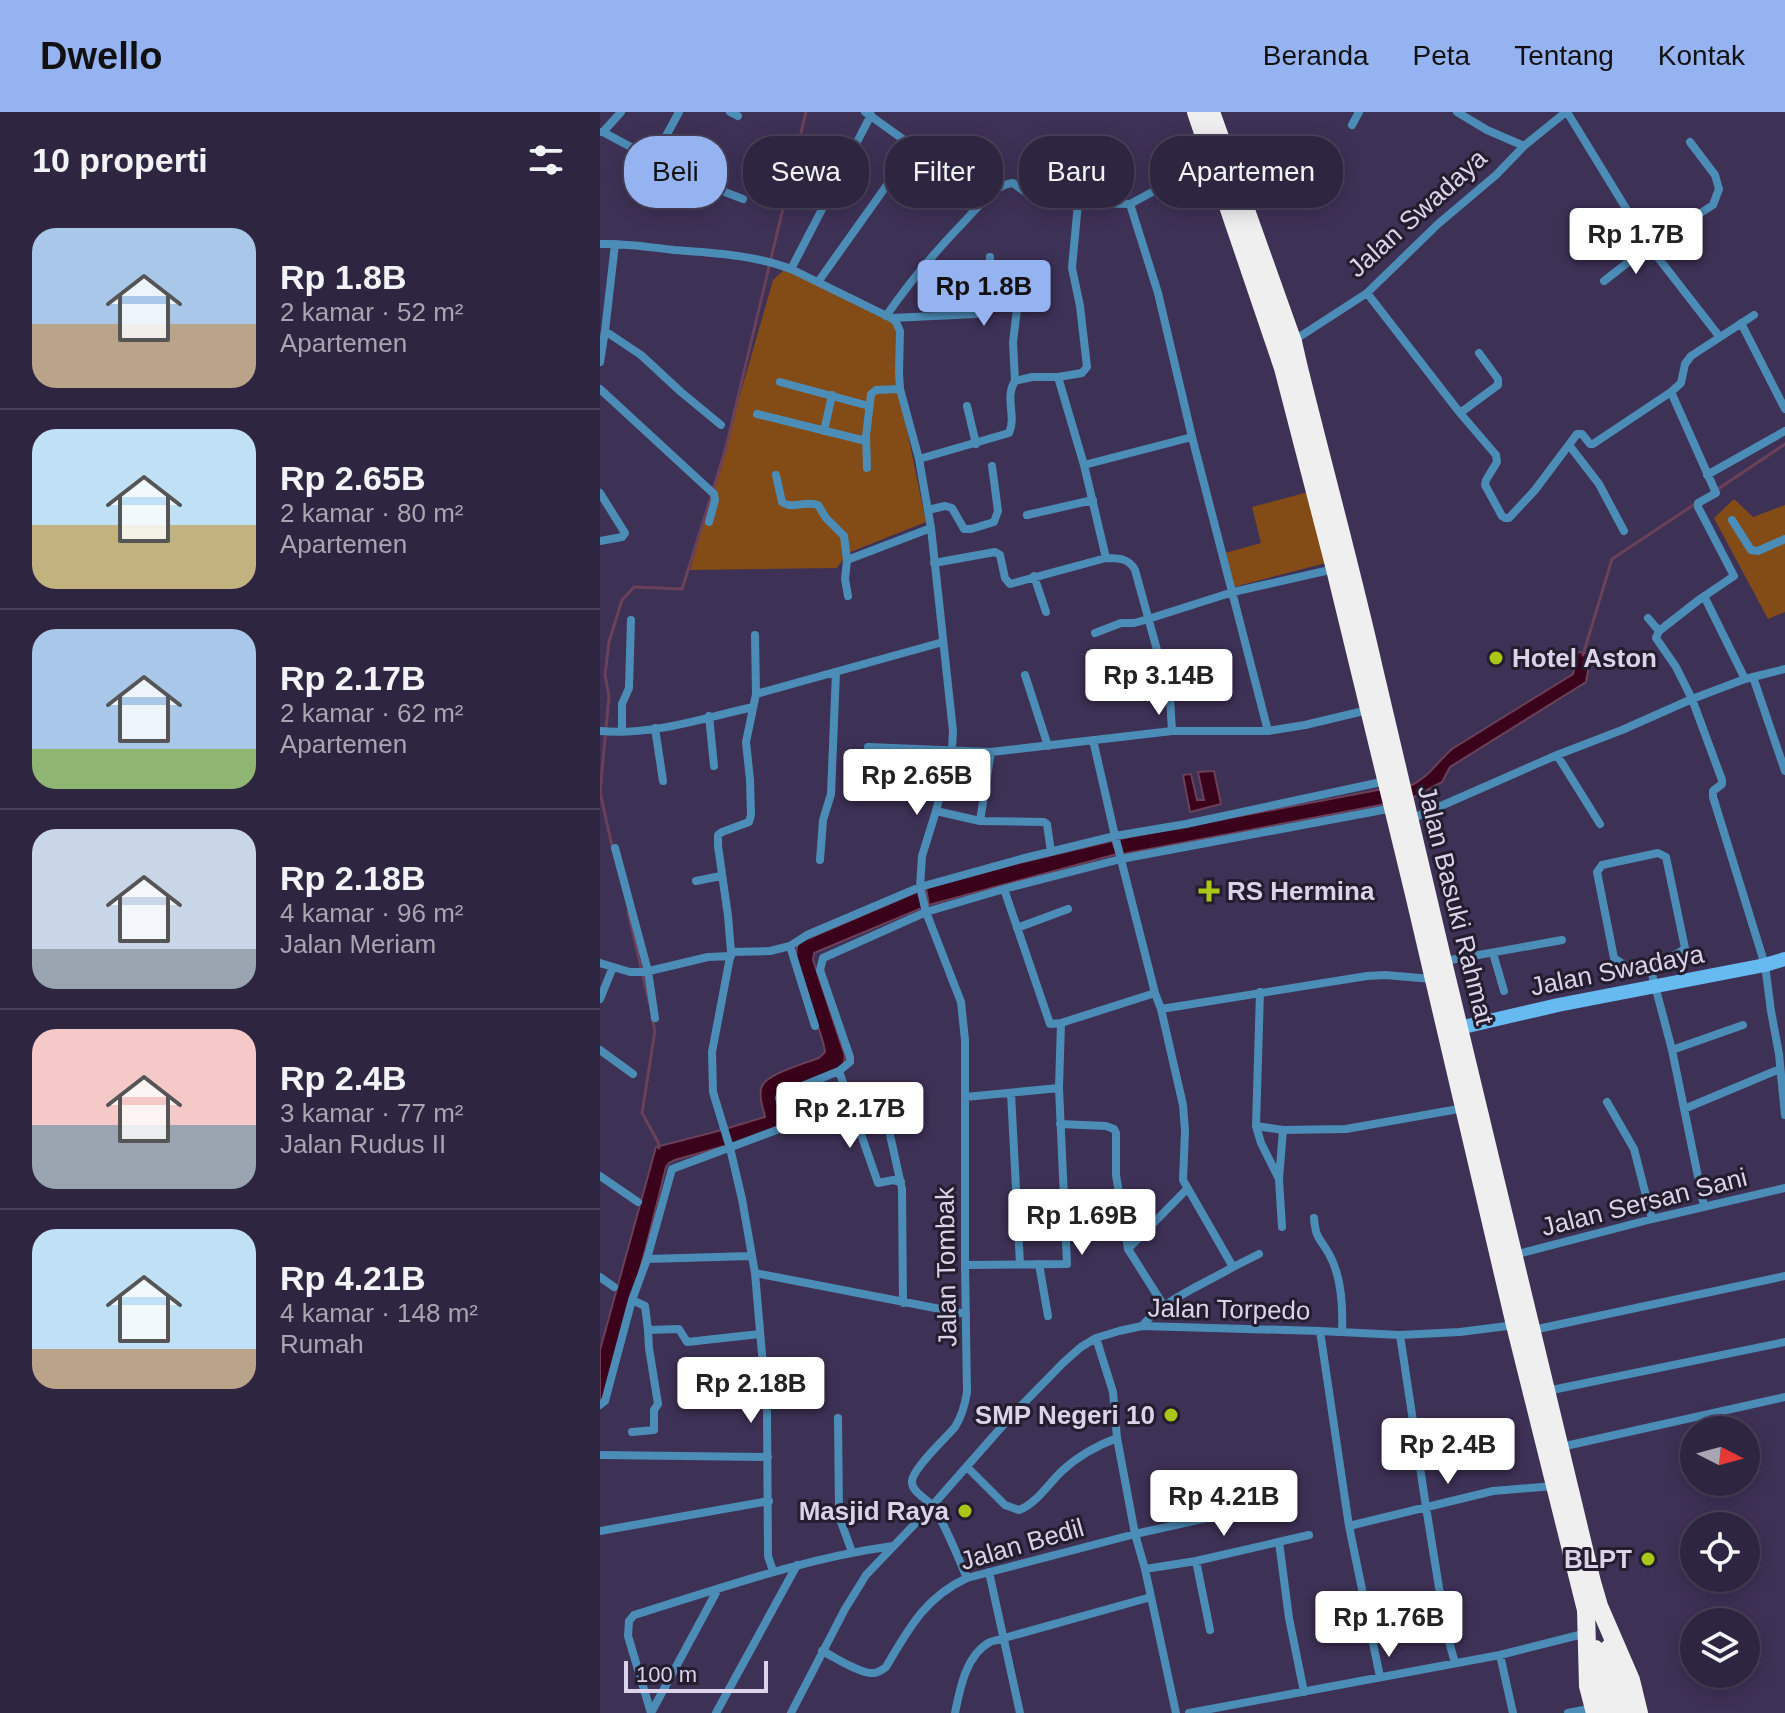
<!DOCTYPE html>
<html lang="id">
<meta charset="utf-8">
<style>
body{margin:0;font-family:Helvetica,sans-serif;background:#3a314b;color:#f1f3f6;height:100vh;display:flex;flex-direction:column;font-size:30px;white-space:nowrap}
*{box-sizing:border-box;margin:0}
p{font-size:26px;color:#a7a5b1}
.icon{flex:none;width:44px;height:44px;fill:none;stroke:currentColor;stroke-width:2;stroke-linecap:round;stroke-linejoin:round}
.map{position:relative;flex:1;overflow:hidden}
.panel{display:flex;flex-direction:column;background:#2e2540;width:600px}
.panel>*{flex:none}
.guide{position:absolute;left:24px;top:24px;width:760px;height:72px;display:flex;gap:16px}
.needle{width:52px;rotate:96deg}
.fabs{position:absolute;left:1080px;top:1304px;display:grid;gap:16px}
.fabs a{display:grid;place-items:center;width:80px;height:80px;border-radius:50%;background:#2e2540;box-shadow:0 4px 20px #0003,0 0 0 2px #494259;font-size:40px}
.scale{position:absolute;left:24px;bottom:20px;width:144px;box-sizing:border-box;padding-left:8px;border:4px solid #dad3ea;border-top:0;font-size:22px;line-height:28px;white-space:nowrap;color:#dad3ea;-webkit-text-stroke:6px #231d2e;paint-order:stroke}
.price{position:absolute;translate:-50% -68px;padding:0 18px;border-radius:8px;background:#fff;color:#222;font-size:26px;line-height:52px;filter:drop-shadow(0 2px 4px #0008)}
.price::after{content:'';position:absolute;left:50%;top:48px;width:24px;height:18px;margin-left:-12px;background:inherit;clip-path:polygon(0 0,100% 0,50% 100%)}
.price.on{background:#95b2f1;color:#111}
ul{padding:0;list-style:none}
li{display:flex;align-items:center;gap:24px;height:200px;padding:0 32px}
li+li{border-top:2px solid #494259}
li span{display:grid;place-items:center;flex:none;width:224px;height:160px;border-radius:24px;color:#555}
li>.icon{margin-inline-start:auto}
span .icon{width:96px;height:96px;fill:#fffc;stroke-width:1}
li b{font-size:34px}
h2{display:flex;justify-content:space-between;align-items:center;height:96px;padding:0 32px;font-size:34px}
.chip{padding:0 28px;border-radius:32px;background:#2e2540;box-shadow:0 4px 20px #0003,0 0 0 2px #494259;font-size:28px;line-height:72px}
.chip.on{background:#95b2f1;color:#111}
header{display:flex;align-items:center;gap:48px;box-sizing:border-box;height:112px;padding:0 40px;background:#95b2f1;color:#111}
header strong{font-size:38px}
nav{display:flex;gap:44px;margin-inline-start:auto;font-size:28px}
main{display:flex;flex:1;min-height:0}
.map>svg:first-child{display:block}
.green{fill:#834b15}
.water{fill:#3a021b;stroke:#6a4159;stroke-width:2}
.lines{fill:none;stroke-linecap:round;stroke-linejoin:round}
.stream{stroke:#6a4159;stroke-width:3}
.street{stroke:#4c8db8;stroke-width:8}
.secondary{stroke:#67baf0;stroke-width:14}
.highway{stroke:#efefef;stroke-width:18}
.poi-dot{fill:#aac717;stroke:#231d2e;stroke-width:3}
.labels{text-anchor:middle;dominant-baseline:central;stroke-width:6;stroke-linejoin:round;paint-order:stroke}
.street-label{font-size:26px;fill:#dad3ea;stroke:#231d2e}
.poi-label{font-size:26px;font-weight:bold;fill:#dad3ea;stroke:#231d2e;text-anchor:end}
</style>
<header>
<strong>Dwello</strong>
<nav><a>Beranda</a><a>Peta</a><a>Tentang</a><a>Kontak</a></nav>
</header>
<main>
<section class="panel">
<h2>10 properti<svg class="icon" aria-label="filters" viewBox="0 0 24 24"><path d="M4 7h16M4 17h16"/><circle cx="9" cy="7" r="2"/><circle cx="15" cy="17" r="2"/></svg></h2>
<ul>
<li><span style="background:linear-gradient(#a9c7e8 60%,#b9a48a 0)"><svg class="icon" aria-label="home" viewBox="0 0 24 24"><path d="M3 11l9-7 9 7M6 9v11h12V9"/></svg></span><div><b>Rp 1.8B</b><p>2 kamar · 52 m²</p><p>Apartemen</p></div></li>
<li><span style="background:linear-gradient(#bfe0f5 60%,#c2b280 0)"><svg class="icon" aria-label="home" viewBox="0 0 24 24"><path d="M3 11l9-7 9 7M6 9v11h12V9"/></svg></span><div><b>Rp 2.65B</b><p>2 kamar · 80 m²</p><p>Apartemen</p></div></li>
<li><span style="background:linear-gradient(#a9c7e8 75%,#8fb573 0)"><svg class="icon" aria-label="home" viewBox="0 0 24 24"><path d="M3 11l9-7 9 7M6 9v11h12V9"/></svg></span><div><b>Rp 2.17B</b><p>2 kamar · 62 m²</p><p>Apartemen</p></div></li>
<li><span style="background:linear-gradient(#c9d6e8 75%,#9aa5b1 0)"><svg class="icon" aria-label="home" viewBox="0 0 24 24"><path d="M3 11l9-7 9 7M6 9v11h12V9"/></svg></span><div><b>Rp 2.18B</b><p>4 kamar · 96 m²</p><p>Jalan Meriam</p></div></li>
<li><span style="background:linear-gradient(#f6c9c9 60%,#9aa5b1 0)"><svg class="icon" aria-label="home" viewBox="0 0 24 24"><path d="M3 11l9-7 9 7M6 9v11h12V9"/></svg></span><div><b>Rp 2.4B</b><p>3 kamar · 77 m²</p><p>Jalan Rudus II</p></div></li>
<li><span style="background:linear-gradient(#bfe0f5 75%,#b9a48a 0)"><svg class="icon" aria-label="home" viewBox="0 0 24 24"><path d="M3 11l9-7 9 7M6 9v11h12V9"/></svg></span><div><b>Rp 4.21B</b><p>4 kamar · 148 m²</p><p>Rumah</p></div></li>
</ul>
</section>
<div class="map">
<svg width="1185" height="1601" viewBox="0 0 1185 1601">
<rect width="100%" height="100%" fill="#3e3156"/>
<!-- green -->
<path class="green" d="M 186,156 L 297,213 L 298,274 L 326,410 L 248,441 L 237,456 L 90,458 L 173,168 Z
M 708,380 L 726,451 L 634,475 L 625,441 L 661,431 L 652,395 Z
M 1134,387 L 1153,405 L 1185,393 L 1185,500 L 1168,507 L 1114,406 Z"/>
<!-- water -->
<path class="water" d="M 978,540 L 991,542 L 986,570 L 850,655 L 842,670 L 812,686 L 808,675 C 831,664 834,653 852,637 L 973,562 Z
M 614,659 L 621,692 L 590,700 L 583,663 L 591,662 L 597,688 L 604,688 L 598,660 Z
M 783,677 L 786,692 L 523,742 L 519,727 Z
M 512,729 L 517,742 L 329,793 L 326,776 L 419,751 Z
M 319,779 L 322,796 L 214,841 L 213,848 L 245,944 L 244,951 L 237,959 L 180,979 L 183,1011 L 181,1014 L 130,1033 L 125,1017 L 165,1005 C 163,996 158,983 162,974 C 167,962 206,951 219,946 L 225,940 C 221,906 188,866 198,831 Z
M 122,1018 L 128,1033 L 75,1048 L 69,1051 L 66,1055 L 45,1139 L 4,1287 L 0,1290 L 0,1238 L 56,1035 Z"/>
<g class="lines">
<!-- stream -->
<path class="stream" d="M 1118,377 L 1185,332
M 113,378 L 126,335 L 206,0
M 983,543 L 1012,447 L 1095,392
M 12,734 L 0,680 L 9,584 L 5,563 L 9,530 L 22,488 L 34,475 L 82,477 L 111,385
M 28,800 L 49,890
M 52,905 L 55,919 L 42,1001 L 58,1030 L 59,1036"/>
<!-- street -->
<path class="street" d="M 130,0 L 138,4
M 265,0 L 314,35 L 380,91
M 857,0 L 887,18 L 924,34
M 967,0 L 1049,134 L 1119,224
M 752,13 L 759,0
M 0,20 L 3,20 L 21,0
M 3,20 C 49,45 94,69 143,87
M 53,48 L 79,0
M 530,92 L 558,181 L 592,325 L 668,619
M 0,132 C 25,131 50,135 74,138 C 113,141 155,143 191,157 L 291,206 L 296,210 L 300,219 L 299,261 L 300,277 L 319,347 L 331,416 L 353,619 L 352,636 L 336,699 L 322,744 L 320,775 L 326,800 L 361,890 L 365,928 L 365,1153 L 367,1280 C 365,1293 362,1304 355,1315 C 346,1326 313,1356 312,1369 C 311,1379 325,1386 331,1392 C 344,1408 358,1446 367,1466
M 191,157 L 271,3
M 1004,169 L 1049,134 L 1113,93 L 1119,77 L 1115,63 L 1090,30
M 218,170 L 314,35
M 767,181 L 860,301 L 896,343 L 897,350 L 886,368 L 885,373 L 902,404 L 905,406 L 909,406 L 935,378 L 977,322 L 982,322 L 990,332 L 993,332 L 1071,280 L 1081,271 L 1085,252 L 1091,244 L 1154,203
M 388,185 L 390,145
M 286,204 C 309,171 333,142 361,113 C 374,100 394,72 413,71 L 429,83 L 434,85 L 468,87 L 478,91 L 530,92 L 556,78 L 614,53
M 292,206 L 376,202 L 382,198 L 388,185 L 415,190 L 417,197 L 413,230 L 415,269
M 1141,211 L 1185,297
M 5,219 L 41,243 L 81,280 L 121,313
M 693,229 L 767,181 L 838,112 L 896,63 L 924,34 L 966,0
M 0,250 L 5,219 L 15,132
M 458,265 L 482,261 L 487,255 L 480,194 L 472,156 L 478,91
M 180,270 L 269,294
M 0,277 L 114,382 L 115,388 L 109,410
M 367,294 L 376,332
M 860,301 L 898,273 L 898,267 L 879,241
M 157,302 L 266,329
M 224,319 L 232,283
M 969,333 L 999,372 L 1024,419
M 319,347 L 409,321 C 417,304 404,286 415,269 L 432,265 L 458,265 L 484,353 L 506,446 C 518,446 529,446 535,458 L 570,585 L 572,619
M 484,353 L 592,325
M 267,356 L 266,324 L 271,282 L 276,278 L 300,277
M 176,363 L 182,390 C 192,398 206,388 218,393 L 226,406 L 244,424 L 247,448
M 1107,363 L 1185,319
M 0,381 L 25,421 L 22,425 L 0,429
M 328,398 L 345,394 L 352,396 L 364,417 L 371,417 L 394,410 L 398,399 L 392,354
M 427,403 L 493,388
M 1132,408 L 1151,438 L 1158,439 L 1185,427
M 334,451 L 395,440 L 400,443 L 405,466 L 410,472 L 506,446
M 434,464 L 446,500
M 248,484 L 245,467 L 247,448 L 331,416
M 1104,484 L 1145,567
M 1048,506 L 1059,519 L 1056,526 L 1076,555 L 1092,587 L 1122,668 L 1122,672 L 1113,679 L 1113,685 L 1165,853 L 1171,899 L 1179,942 L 1185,1003
M 1059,519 L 1100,487 L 1134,464 L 1098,395 L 1098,391 L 1116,381 L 1071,280
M 495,521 L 521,511 L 534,511 L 545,508 L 633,480 L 734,457
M 155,523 L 156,582 L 146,630 L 150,668 L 151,703 L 149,710 L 122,720 L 118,723 L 118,734 L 128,804 L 131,840 L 112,940 L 113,980 L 130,1036 L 142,1087 L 155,1161 L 167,1300 L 168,1444 L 173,1459
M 425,563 L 448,634
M 1153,565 L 1185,659
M 156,582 L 343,530
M 109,604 L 114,654
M 55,616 L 63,669
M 0,619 C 51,624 103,606 153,595
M 22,620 L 22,592 L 29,576 L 31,508
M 493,628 L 515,724 L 555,881 L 561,897 L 583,993 L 585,1019 L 583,1068 L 633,1155 L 659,1142
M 268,635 L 391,640 L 572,619 L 668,619 L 705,613 L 768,598
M 957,643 L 1000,712
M 336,699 L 380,709 L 444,710 L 447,712 L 451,740
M 809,708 L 957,643 L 1022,618 L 1092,587 L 1145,567 L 1185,557
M 380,709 L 391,640
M 15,736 L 48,859 L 55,906
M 1058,741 L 1066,745 L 1085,836 C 1075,846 1041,855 1026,853 C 1021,852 1019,849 1014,846 L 997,760 L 1002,753 Z
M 220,748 L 223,708 L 231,682 L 236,560
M 96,769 L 121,764
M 404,777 L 450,912 L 461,911 L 459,976
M 417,816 L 468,797
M 190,834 L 215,914
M 131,840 L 170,839 L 190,834 L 207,823 L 320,775 L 421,747 L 515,724 L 586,712 L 786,669
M 893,841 L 904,879
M 845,849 L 962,828
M 0,851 L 30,860 L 45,860 L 108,845 L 131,844
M 1049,851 L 1072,938 L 1104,1094
M 660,880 L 656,1014 L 661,1031 L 679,1067
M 0,887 L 13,855
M 561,897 L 767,864 L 785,863 L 832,867
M 461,911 L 555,881
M 0,938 L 33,962
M 1072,938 L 1143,913
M 239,959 L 278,1071 L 293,1068 L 301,1070
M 411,981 L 420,1152
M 281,982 L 302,1077 L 303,1191
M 1007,990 L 1034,1037 L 1052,1107
M 1084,997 L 1180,957
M 460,1012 L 506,1014 L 514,1017 L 516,1021 L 516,1063 L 528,1137 L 564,1194
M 656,1014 L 683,1018 L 746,1017 L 864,996
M 0,1064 L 38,1090
M 714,1106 C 716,1129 720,1125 729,1142 C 741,1163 743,1196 742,1220
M 682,1115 L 679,1067 L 683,1018
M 528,1137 L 587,1077
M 914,1143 L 1052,1107 L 1185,1076
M 47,1147 L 152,1144
M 439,1152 L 448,1204
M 365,1153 L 467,1152 L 459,976 L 365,985
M 155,1161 L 366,1202
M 0,1165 L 14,1175
M 32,1188 L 45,1194 L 48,1218 L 79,1217 L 87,1230 L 160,1222
M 542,1214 C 563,1188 604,1172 633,1155
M 933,1218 L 1185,1164
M 720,1219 L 749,1414 L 780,1565
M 800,1223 L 826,1395 L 846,1519 L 855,1551
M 496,1226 L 513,1280 L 517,1326 L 535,1422 L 545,1457 L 576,1601
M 947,1279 L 1185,1230
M 0,1293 L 5,1289 L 32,1188 L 46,1150 L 72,1057 L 182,1016 L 186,1009 L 179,986 L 180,983 L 239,959 L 250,950 L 250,945 L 220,858 L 223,846 L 326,800 L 404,777 L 521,747 L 793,696
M 238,1306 L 239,1398 L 240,1407 L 252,1440
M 32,1320 L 54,1318 L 54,1298 L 58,1292 L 49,1236 L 48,1218
M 961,1335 L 1185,1285
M 0,1343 L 168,1345
M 367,1355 L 405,1393 L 419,1398 C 436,1392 449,1371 462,1359 C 479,1343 496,1334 517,1326
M 749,1414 L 893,1379 L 954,1374
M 0,1419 L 169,1389
M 679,1430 L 689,1506 L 704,1580
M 596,1449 L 610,1518
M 545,1457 L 596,1449 L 709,1423
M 389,1460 L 420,1601
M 222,1539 C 235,1545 260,1562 273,1561 C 278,1561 282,1558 286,1555 C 308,1518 325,1485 367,1466 L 535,1422 L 639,1399
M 900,1543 L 913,1601
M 51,1601 L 28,1524 L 29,1509 L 34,1503 C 119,1477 204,1446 293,1434
M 51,1601 L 118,1477
M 116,1601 L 197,1453
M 191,1601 L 245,1497 L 266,1463 L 332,1394 L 412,1303 L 464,1250 L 481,1235 L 496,1226 L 519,1219 L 542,1214 L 720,1219 L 800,1223 L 860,1220 L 915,1213
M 355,1601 C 360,1576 366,1543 390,1530 L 551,1485
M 589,1601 L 900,1543 L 987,1521
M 968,1601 L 993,1596"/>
<!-- secondary -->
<path class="secondary" d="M 859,916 L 958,893 L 1165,853 L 1185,847"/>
<!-- highway -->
<path class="highway" d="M 596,0 L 683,256 L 735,457 L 814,782 L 915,1213 L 986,1498 L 988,1574 L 995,1601
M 611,0 L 693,230 L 698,252 C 723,354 751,455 774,557 C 844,862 921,1166 992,1470 L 999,1494 L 1031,1568 L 1039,1601
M 1009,1536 L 1024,1601
M 995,1537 L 1010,1601"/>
</g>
<!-- markers -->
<g class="poi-dot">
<circle cx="896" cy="546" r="8"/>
<path d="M605 767h8v8h8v8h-8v8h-8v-8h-8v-8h8z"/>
<circle cx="571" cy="1303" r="8"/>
<circle cx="365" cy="1399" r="8"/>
<circle cx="1048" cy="1447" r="8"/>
</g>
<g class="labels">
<!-- street labels -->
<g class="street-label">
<text transform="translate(817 101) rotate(-42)">Jalan Swadaya</text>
<text transform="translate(856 793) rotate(76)">Jalan Basuki Rahmat</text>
<text transform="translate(1017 858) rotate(-11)">Jalan Swadaya</text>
<text transform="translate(1044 1090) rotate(-14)">Jalan Sersan Sani</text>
<text transform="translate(346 1155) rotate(-91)">Jalan Tombak</text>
<text transform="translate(629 1197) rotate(1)">Jalan Torpedo</text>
<text transform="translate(422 1432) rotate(-16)">Jalan Bedil</text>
</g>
<!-- poi labels -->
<g class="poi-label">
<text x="912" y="546" text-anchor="start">Hotel Aston</text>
<text x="627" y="779" text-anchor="start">RS Hermina</text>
<text x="555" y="1303">SMP Negeri 10</text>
<text x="349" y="1399">Masjid Raya</text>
<text x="1032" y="1447">BLPT</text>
</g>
</g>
</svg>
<div class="fabs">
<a><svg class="needle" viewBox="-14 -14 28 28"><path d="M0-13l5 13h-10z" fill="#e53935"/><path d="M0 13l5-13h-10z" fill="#a7a5b1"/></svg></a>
<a><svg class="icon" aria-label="locate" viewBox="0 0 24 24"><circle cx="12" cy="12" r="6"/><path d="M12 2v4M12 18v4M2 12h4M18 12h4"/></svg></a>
<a><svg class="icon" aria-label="layers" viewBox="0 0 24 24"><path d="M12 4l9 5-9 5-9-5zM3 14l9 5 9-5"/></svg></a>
</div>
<div class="scale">100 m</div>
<b class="price" style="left:1036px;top:164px">Rp 1.7B</b>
<b class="price on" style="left:384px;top:216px">Rp 1.8B</b>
<b class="price" style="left:559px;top:605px">Rp 3.14B</b>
<b class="price" style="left:317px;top:705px">Rp 2.65B</b>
<b class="price" style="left:250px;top:1038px">Rp 2.17B</b>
<b class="price" style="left:482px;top:1145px">Rp 1.69B</b>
<b class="price" style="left:151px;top:1313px">Rp 2.18B</b>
<b class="price" style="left:848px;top:1374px">Rp 2.4B</b>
<b class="price" style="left:624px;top:1426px">Rp 4.21B</b>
<b class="price" style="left:789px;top:1547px">Rp 1.76B</b>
<div class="guide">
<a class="chip on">Beli</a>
<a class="chip">Sewa</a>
<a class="chip">Filter</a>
<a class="chip">Baru</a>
<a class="chip">Apartemen</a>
</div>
</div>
</main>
